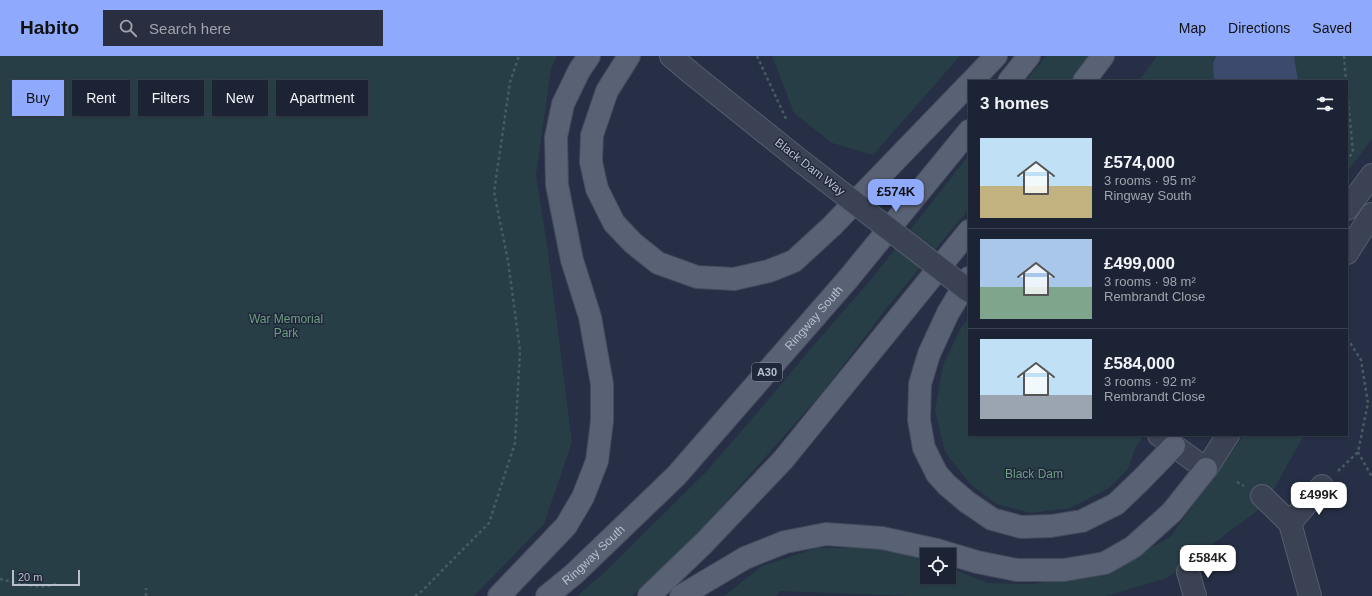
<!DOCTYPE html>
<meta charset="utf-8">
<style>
body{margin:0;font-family:Helvetica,sans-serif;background:#292f40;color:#f1f3f6;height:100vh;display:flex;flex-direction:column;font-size:15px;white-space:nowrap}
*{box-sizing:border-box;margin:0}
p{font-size:13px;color:#a0a4ac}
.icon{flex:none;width:22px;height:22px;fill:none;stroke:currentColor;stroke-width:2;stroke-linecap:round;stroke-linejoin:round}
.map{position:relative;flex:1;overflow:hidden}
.panel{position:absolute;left:968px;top:24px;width:380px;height:356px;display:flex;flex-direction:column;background:#1c2334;border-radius:0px;box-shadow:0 1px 3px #0004,0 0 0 1px #3a404f}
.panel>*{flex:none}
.banner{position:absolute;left:12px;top:24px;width:380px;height:36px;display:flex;gap:8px}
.tools{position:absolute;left:920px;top:492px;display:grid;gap:8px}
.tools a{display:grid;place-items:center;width:36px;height:36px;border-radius:0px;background:#1c2334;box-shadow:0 1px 3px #0004,0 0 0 1px #3a404f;font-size:20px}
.scale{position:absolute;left:12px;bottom:10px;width:68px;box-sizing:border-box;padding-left:4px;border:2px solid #b9bece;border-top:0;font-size:11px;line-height:14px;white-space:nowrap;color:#b9bece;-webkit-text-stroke:3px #1f273a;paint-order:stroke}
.price{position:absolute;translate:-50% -34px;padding:0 9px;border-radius:8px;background:#fff;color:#222;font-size:13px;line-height:26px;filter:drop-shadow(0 1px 2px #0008)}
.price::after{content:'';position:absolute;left:50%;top:24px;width:12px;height:9px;margin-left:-6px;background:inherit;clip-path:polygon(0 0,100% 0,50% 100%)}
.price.active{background:#8faafc;color:#111}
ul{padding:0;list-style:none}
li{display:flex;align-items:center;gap:12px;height:100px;padding:0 12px}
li+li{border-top:1px solid #3a404f}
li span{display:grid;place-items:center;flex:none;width:112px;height:80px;border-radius:0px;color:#555}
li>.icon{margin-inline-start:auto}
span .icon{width:48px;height:48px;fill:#fffc;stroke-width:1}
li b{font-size:17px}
h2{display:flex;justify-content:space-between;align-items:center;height:48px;padding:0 12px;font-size:17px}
.tag{padding:0 14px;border-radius:0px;background:#1c2334;box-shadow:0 1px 3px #0004,0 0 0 1px #3a404f;font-size:14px;line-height:36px}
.tag.active{background:#8faafc;color:#111}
header{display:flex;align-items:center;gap:24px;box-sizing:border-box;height:56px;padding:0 20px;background:#8faafc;color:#111}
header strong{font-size:19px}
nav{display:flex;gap:22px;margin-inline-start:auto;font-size:14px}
.search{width:280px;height:36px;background:#292f40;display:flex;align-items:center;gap:10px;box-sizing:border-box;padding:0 14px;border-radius:0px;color:#a0a4ac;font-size:15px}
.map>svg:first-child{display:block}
.green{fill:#283e46}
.water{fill:#3c4a6e}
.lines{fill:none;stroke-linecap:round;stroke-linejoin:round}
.minor-casing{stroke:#575d6f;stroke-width:24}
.major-casing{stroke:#454b5e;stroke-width:24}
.path{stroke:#475b62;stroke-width:2.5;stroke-dasharray:3 3;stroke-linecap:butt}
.minor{stroke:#3b4254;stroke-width:22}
.major{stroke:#596174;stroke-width:22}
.minor-bridge-casing{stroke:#575d6f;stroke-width:24;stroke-linecap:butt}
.minor-bridge{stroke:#3b4254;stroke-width:22}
.labels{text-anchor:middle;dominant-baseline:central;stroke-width:3;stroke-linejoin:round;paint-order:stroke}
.shield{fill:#1f273a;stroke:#8b91a2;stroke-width:1}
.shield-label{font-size:11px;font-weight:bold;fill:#b9bece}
.street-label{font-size:12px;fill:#b9bece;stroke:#1f273a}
.park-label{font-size:12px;fill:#6f9f81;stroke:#1f273a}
</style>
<header>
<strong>Habito</strong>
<div class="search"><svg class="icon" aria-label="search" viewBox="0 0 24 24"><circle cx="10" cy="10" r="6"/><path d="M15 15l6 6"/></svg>Search here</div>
<nav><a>Map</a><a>Directions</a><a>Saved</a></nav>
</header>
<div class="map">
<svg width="1372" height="540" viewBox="0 0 1372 540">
<rect width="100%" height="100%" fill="#262f45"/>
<!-- green -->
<path class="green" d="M 0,0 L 557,0 L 551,13 L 536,119 L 547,189 L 572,386 L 544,468 L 474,540 L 0,540 Z
M 772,0 L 960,0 L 873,99 L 832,87 L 794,57 Z
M 1046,0 L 1089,0 L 1070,25 L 1026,25 Z
M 1157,0 L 1372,0 L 1372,83 L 1347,116 L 1347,25 L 1139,25 Z
M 969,99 L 969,153 L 888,250 L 822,337 L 768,398 L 694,482 L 632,540 L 577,540 L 608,513 L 706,416 L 769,343 L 813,290 L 869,226 Z
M 969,262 L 969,379 L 1144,379 L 1136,390 L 1128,413 L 1109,432 L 1070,452 L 1031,457 L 997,448 L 971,429 L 945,396 L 935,355 L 943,309 L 961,272 Z
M 1244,379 L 1304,379 L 1265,449 L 1167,522 L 1106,540 L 909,540 L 780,535 L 776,540 L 724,540 L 762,510 L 817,492 L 878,492 L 927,504 L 927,521 L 949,521 L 949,511 L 987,527 L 1033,528 L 1109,515 L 1170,481 Z"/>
<!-- water -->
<path class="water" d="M 1216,0 L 1294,0 L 1298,25 L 1214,25 L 1213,8 Z"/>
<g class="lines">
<!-- minor casing -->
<g class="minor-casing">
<path id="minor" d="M 671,0 L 691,17 L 802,106
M 1347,153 L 1372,119
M 1347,197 L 1372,158
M 1159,379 L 1206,413 L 1228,379
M 1262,440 L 1290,467 L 1310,540
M 1290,467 L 1322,430
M 1188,516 L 1195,540"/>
</g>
<!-- major casing -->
<g class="major-casing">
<g id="major">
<path d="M 629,0 L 607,35 L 592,79 L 591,106 L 597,133 L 614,167 L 633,187 L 658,207 L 697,221 L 734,223 L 769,215 L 794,205 L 832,170 L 969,28"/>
<path d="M 972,25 L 996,0"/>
<path d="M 1009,25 L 1029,0"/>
<path d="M 1084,25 L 1103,0"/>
<path d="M 969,222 L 948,257 L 929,298 L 920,328 L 919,364 L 924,392 L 937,418 L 947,429 L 967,446 L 992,463 L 1021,471 L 1051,470 L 1082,465 L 1116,448 L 1141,424 L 1174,390"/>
<path d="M 499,540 L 566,470 L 583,441 L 597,405 L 602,365 L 602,328 L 590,261 L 572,204 L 557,129 L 556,81 L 563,48 L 579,15 L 589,0"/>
<path id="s1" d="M 547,540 L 574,518 L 676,420 L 848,223 L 969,75"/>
<path d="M 649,540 L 704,487 L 783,404 L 969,175"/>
<path d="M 681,540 L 745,502 L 785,486 L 826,478 L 882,482 L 937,494 L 977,506 L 1017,514 L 1064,514 L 1105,507 L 1133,491 L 1172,456 L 1206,413"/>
</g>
</g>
<!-- path -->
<path class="path" d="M 757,0 L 787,65
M 1344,0 L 1346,25
M 1347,33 L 1353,96 L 1347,104
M 1358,396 L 1372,421
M 1338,415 L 1358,396 L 1368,347 L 1361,304 L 1347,282
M 1237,426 L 1244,430
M 0,523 C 14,526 47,536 58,526
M 146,540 L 146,532
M 415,540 L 422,535 L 489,467 L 515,387 L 520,294 L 508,205 L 494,136 L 510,26 L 519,0"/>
<!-- minor -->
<use href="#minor" class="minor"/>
<!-- major -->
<use href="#major" class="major"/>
<!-- minor-bridge casing -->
<g class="minor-bridge-casing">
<path id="minor-bridge" d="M 802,106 L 969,235"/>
</g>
<!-- minor-bridge -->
<use href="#minor-bridge" class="minor-bridge"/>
</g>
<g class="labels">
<!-- shield labels -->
<rect class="shield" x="752" y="307" width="30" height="18" rx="3"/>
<g class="shield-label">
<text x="767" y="316">A30</text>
</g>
<!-- street labels -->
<g class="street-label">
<text transform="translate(810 111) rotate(38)">Black Dam Way</text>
<text stroke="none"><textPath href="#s1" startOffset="386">Ringway South</textPath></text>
<text stroke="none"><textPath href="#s1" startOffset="62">Ringway South</textPath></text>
</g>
<!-- park labels -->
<g class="park-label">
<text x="286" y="263">War Memorial<tspan x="286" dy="14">Park</tspan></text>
<text x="1034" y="418">Black Dam</text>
</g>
</g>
</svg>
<div class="tools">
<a><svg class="icon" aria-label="locate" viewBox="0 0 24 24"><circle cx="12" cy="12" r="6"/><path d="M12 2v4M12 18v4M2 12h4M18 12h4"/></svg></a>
</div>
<div class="scale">20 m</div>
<b class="price active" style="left:896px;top:157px">£574K</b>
<b class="price" style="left:1319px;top:460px">£499K</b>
<b class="price" style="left:1208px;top:523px">£584K</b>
<div class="banner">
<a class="tag active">Buy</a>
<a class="tag">Rent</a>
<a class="tag">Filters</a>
<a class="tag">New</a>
<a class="tag">Apartment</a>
</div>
<section class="panel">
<h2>3 homes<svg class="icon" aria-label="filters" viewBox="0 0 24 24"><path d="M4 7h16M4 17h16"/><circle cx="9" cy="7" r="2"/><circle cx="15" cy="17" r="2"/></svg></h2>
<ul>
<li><span style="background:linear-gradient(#bfe0f5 60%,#c2b280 0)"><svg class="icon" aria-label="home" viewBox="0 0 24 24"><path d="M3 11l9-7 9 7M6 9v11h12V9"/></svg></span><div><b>£574,000</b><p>3 rooms · 95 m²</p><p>Ringway South</p></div></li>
<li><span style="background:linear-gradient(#a9c7e8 60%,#7fa58c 0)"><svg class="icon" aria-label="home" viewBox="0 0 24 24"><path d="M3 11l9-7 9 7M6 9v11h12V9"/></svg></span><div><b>£499,000</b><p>3 rooms · 98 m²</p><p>Rembrandt Close</p></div></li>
<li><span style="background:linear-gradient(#bfe0f5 70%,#9aa5b1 0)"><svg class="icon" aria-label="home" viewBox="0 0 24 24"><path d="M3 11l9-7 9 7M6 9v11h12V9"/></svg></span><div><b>£584,000</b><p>3 rooms · 92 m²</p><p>Rembrandt Close</p></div></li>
</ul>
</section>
</div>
